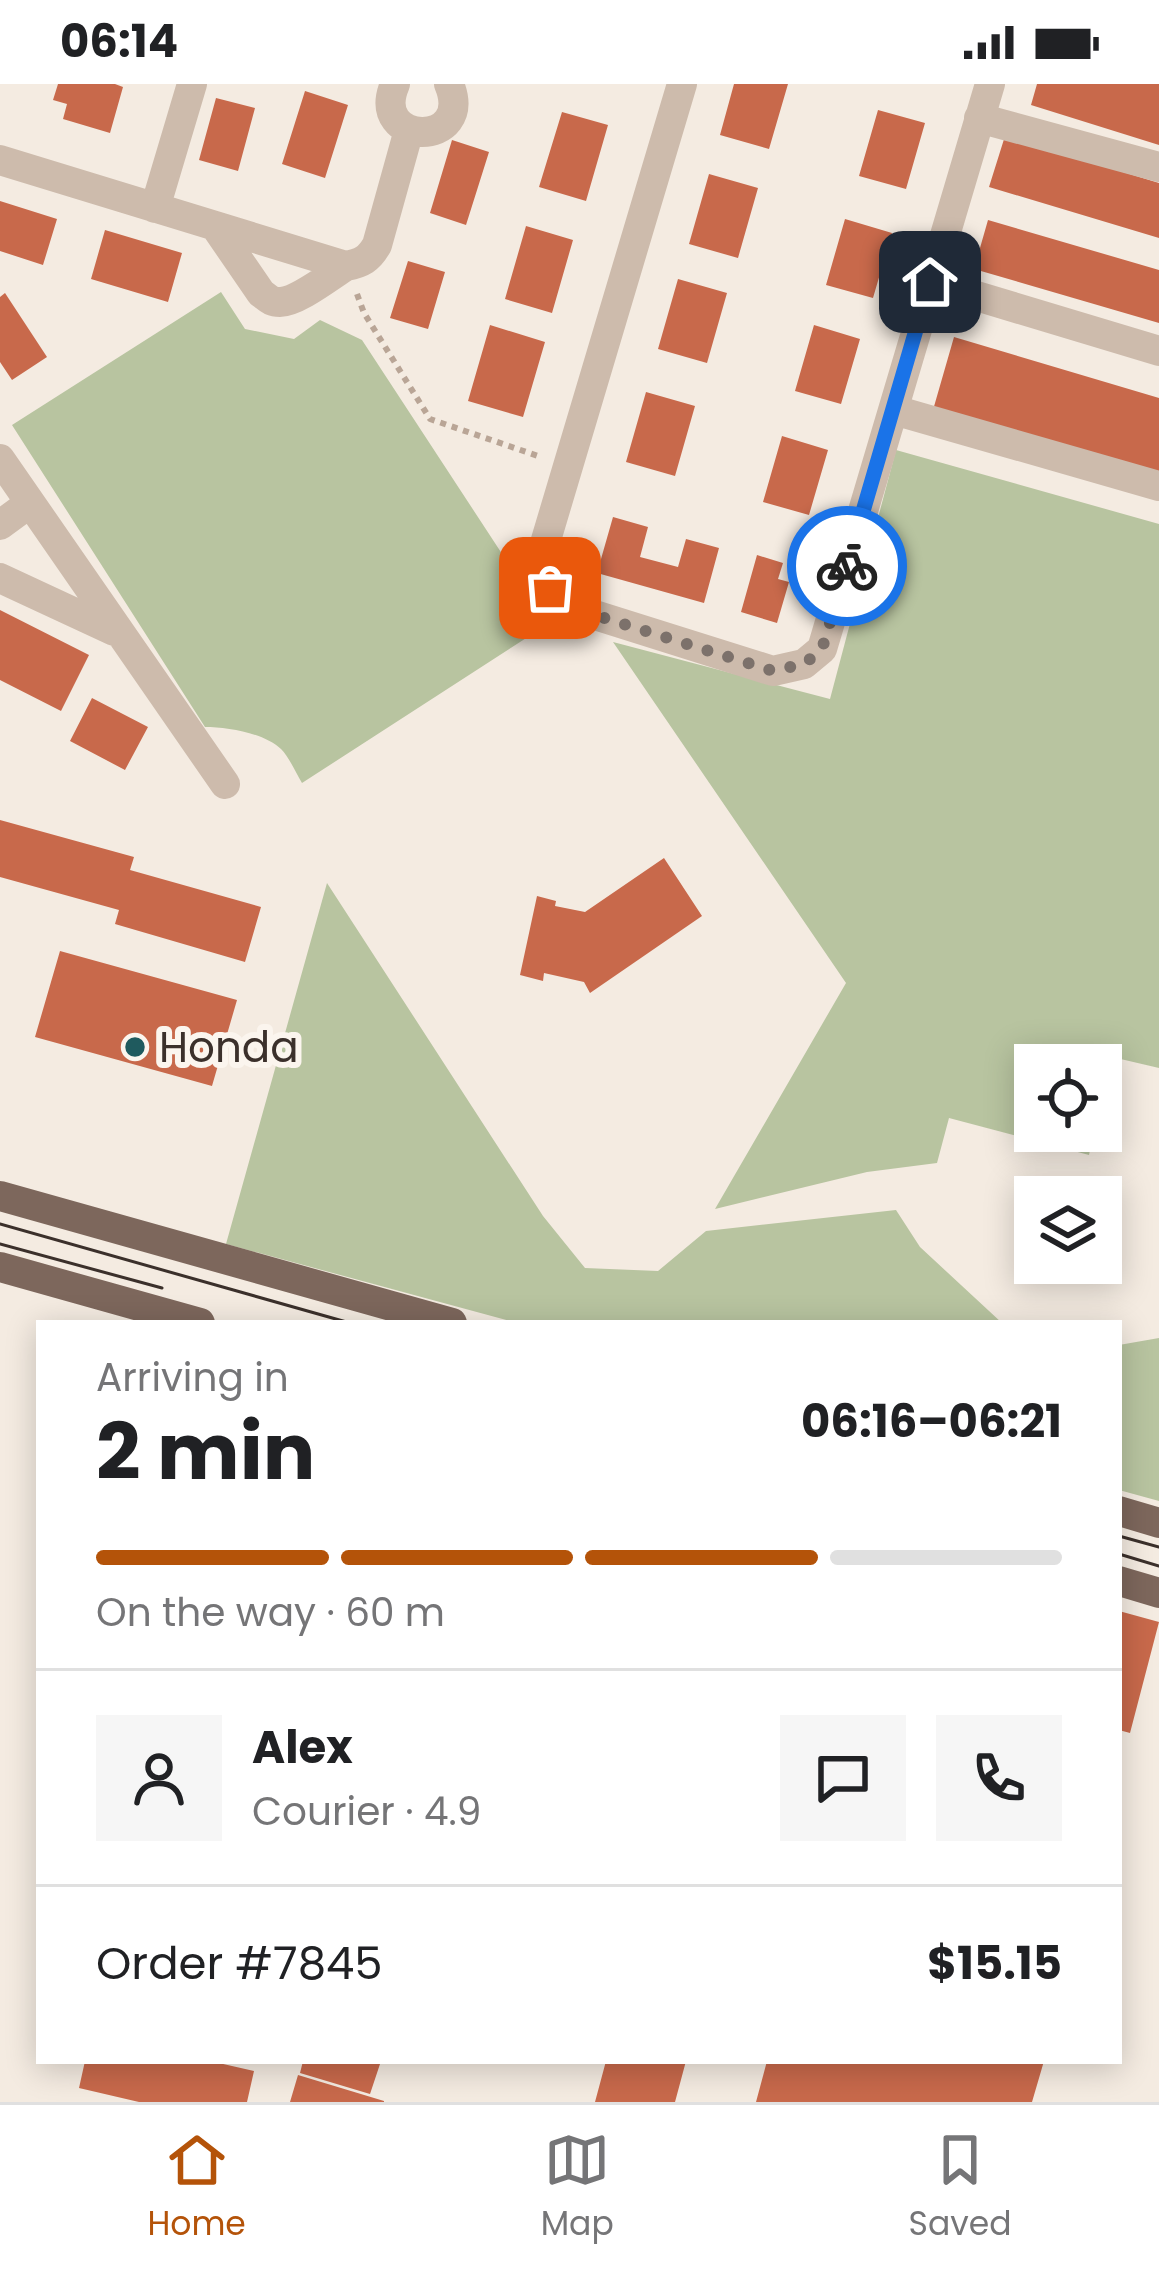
<!DOCTYPE html>
<meta charset="utf-8">
<style>
body{margin:0;font-family:Poppins,sans-serif;background:#f6f6f6;color:#202124;height:100vh;display:flex;flex-direction:column;font-size:45px;white-space:nowrap}
*{box-sizing:border-box;margin:0}
p{font-size:39px;color:#757577}
.icon{flex:none;width:66px;height:66px;fill:none;stroke:currentColor;stroke-width:2;stroke-linecap:round;stroke-linejoin:round}
.map{position:relative;flex:1;overflow:hidden}
.details{position:absolute;left:36px;top:1236px;width:1086px;height:744px;display:flex;flex-direction:column;background:#fff;border-radius:0px;box-shadow:0 6px 30px #0003}
.details>*{flex:none}
.controls{position:absolute;left:1014px;top:960px;display:grid;gap:24px}
.controls a{display:grid;place-items:center;width:108px;height:108px;border-radius:0px;background:#fff;box-shadow:0 6px 30px #0003;font-size:60px}
.pin{position:absolute;display:grid;place-items:center;width:102px;height:102px;color:#fff;margin:-51px;border-radius:24px;box-shadow:0 6px 18px #0006}
.courier{position:absolute;display:grid;place-items:center;width:120px;height:120px;margin:-60px;border:9px solid #1a73e8;border-radius:50%;background:#fff;color:#222;box-shadow:0 3px 15px #0007}
.overview em{font-style:normal;font-weight:700}
.overview div{display:flex;flex-direction:column-reverse}
.overview{display:flex;align-items:center;justify-content:space-between;height:204px;padding:0 60px}
h1{font-size:78px;font-weight:700;line-height:90px}
.bar{display:grid;grid-template-columns:repeat(4,1fr);gap:18px 12px;align-content:center;height:144px;padding:0 60px}
.bar i{height:15px;border-radius:9px;background:#e0e0e0}
.bar .current{background:#b45309}
.bar p{grid-column:span 4}
.line{display:flex;align-items:center;gap:30px;padding:0 60px;border-top:3px solid #e0e0e0}
.line div{flex:1}
.round{display:grid;place-items:center;flex:none;width:126px;height:126px;border-radius:0px;background:#f6f6f6}
.status{display:flex;justify-content:space-between;align-items:center;height:84px;padding:0 60px;background:#fff;direction:ltr}
.status svg{height:33px;fill:currentColor}
.tab-bar{display:flex;justify-content:space-around;align-items:center;height:168px;border-top:3px solid #e0e0e0;background:#fff;font-size:33px;color:#757577}
.tab-bar a{display:grid;justify-items:center;gap:6px}
.tab-bar .current{color:#b45309}
.map>svg:first-child{display:block}
</style>
<div class="status"><b>06:14</b><svg viewBox="0 0 49 12"><path d="M0 12V9h3v3zM5 12V6h3v6zM10 12V3h3v9zM15 12V0h3v12zM26 1h20v11H26zM47 4h2v5h-2z"/></svg></div>
<div class="map">
<svg width="1159" height="2018" viewBox="0 0 1159 2018">
<rect width="100%" height="100%" fill="#f4ebe1"/>
<!-- green -->
<path fill="#b8c4a0" d="M221 208 245 245 294 255 320 236 362 256 548 540 302 699C296 689 289 673 281 665 264 649 227 643 205 643L12 341Z
M896 366 1159 440V984L1112 973 1101 1018V981H1035V1047H1094L1089 1071 949 1034 937 1079 867 1088 715 1125 846 899 613 558 830 615Z
M327 799 543 1132 585 1184 658 1187 706 1147 896 1126 920 1163 1002 1239H517L226 1160Z
M1159 1254V1417L1119 1406V1261Z"/>
<!-- building -->
<path fill="#c8694b" d="M58 0H115L123 3 110 49 63 35 67 20 53 16Z
M734 0H788L769 65 720 51Z
M1037 0H1159V61L1031 21Z
M305 7 348 21 325 94 282 80Z
M216 14 255 24 238 87 199 76Z
M878 26 925 39 906 105 859 92Z
M562 28 608 41 586 117 539 103Z
M1005 52 1159 99V154L989 103Z
M452 56 489 68 466 141 430 129Z
M709 90 758 104 738 174 689 160Z
M0 117 57 135 43 181 0 167Z
M845 135 892 149 873 214 826 201Z
M988 136 1159 186V239L974 185Z
M526 142 573 156 552 229 505 215Z
M105 146 182 169 168 218 91 195Z
M408 177 445 188 428 245 390 234Z
M678 195 727 209 707 279 658 265Z
M5 209 47 273 12 296 0 278V213Z
M490 241 545 258 523 333 468 317Z
M814 241 860 255 841 320 795 307Z
M954 253 1159 314V393L933 326Z
M646 308 695 322 675 392 626 378Z
M782 352 828 366 809 431 763 418Z
M613 433 648 443 640 473 678 483 686 455 719 464 704 519 597 489Z
M757 471 783 479 778 495 789 498 777 539 741 528Z
M0 526 89 571 61 627 0 596Z
M92 614 148 643 125 686 70 657Z
M0 736 134 773 130 786 261 823 245 878 115 840 119 826 0 793Z
M664 774 702 832 590 909 584 898 544 889 543 897 520 891 537 812 556 817 555 822 585 828Z
M60 867 237 916 212 1002 35 953Z
M1119 1527 1159 1538 1130 1649 1119 1646Z
M85 1977H210L254 1987 247 2018H139L79 2004Z
M303 1977H381L370 2010 300 1989Z
M606 1977H686L675 2018H595Z
M767 1977H1044L1032 2018H756Z
M298 1991 384 2017V2018H290Z"/>
<g fill="none" stroke-linecap="round" stroke-linejoin="round">
<!-- path -->
<path stroke="#b9a596" stroke-width="6" stroke-dasharray="6 6" stroke-linecap="butt" d="M357 210 364 229 430 335 541 373"/>
<!-- minor -->
<path stroke="#cdbbac" stroke-width="30" d="M395 0C368 63 476 65 449 0
M682 0 540 476 550 504 563 521 773 587 804 580 822 565 990 0
M979 34 1159 83
M0 76 346 182C362 179 369 175 377 161L409 46
M155 124 192 0
M215 142 261 209C268 214 270 218 280 218 297 218 330 192 346 182
M930 198 1159 267
M894 326 1159 402
M0 375 225 700
M0 441 30 419
M0 494 114 547"/>
<!-- major -->
<path stroke="#7d675c" stroke-width="30" d="M0 1112 452 1239
M0 1183 200 1239
M1119 1427 1159 1439
M1119 1497 1159 1509"/>
<!-- tram -->
<path stroke="#3b302b" stroke-width="3" d="M0 1140 350 1239
M0 1160 162 1204
M1119 1452 1159 1463
M1119 1470 1159 1482"/>
</g>
<g fill="none" stroke-linecap="round" stroke-linejoin="round">
<!-- done -->
<path stroke="#7c716b" stroke-width="12" stroke-dasharray="0 21.6" d="M550 504 563 521 773 587 804 580 822 565 847 482"/>
<!-- route -->
<path stroke="#1a73e8" stroke-width="15" d="M847 482 930 198"/>
</g>
<!-- markers -->
<circle fill="#1f5a5e" stroke="#fbf5ee" stroke-width="4.5" cx="135" cy="963" r="12"/>
<g text-anchor="middle" stroke-width="12" stroke-linejoin="round" paint-order="stroke">
<!-- poi labels -->
<g font-size="42" fill="#3b302b" stroke="#fbf5ee" text-anchor="start">
<text x="159" y="978">Honda</text>
</g>
</g>
</svg>
<div class="controls">
<a><svg class="icon" aria-label="locate" viewBox="0 0 24 24"><circle cx="12" cy="12" r="6"/><path d="M12 2v4M12 18v4M2 12h4M18 12h4"/></svg></a>
<a><svg class="icon" aria-label="layers" viewBox="0 0 24 24"><path d="M12 4l9 5-9 5-9-5zM3 14l9 5 9-5"/></svg></a>
</div>
<div class="pin" style="left:550px;top:504px;background:#ea580c"><svg class="icon" aria-label="bag" viewBox="0 0 24 24"><path d="M5 8h14l-1 12H6zM9 8a3 3 0 0 1 6 0"/></svg></div>
<div class="pin" style="left:930px;top:198px;background:#1f2937"><svg class="icon" aria-label="home" viewBox="0 0 24 24"><path d="M3 11l9-7 9 7M6 9v11h12V9"/></svg></div>
<div class="courier" style="left:847px;top:482px"><svg class="icon" aria-label="bike" viewBox="0 0 24 24"><circle cx="6" cy="16" r="4"/><circle cx="18" cy="16" r="4"/><path d="M6 16l4-8h5l3 8M10 8l3 8H6M13 5h3"/></svg></div>
<section class="details">
<div class="overview"><div><h1>2 min</h1><p>Arriving in</p></div><em>06:16–06:21</em></div>
<div class="bar"><i class="current"></i><i class="current"></i><i class="current"></i><i></i><p>On the way · 60 m</p></div>
<div class="line" style="height:216px"><a class="round"><svg class="icon" aria-label="person" viewBox="0 0 24 24"><circle cx="12" cy="8" r="4"/><path d="M4 21q1-7 8-7t8 7"/></svg></a><div><b>Alex</b><p>Courier · 4.9</p></div><a class="round"><svg class="icon" aria-label="chat" viewBox="0 0 24 24"><path d="M4 5h16v11H9l-5 4z"/></svg></a><a class="round"><svg class="icon" aria-label="phone" viewBox="0 0 24 24"><path d="M5 4h4l2 5-3 2q2 4 5 5l2-3 5 2v4C11 20 4 13 5 4z"/></svg></a></div>
<div class="line" style="height:156px"><div>Order #7845</div><b>$15.15</b></div>
</section>
</div>
<nav class="tab-bar">
<a class="current"><svg class="icon" aria-label="home" viewBox="0 0 24 24"><path d="M3 11l9-7 9 7M6 9v11h12V9"/></svg>Home</a>
<a><svg class="icon" aria-label="map" viewBox="0 0 24 24"><path d="M3 6l6-2 6 2 6-2v14l-6 2-6-2-6 2zM9 4v14M15 6v14"/></svg>Map</a>
<a><svg class="icon" aria-label="saved" viewBox="0 0 24 24"><path d="M7 4h10v16l-5-4-5 4z"/></svg>Saved</a>
</nav>
